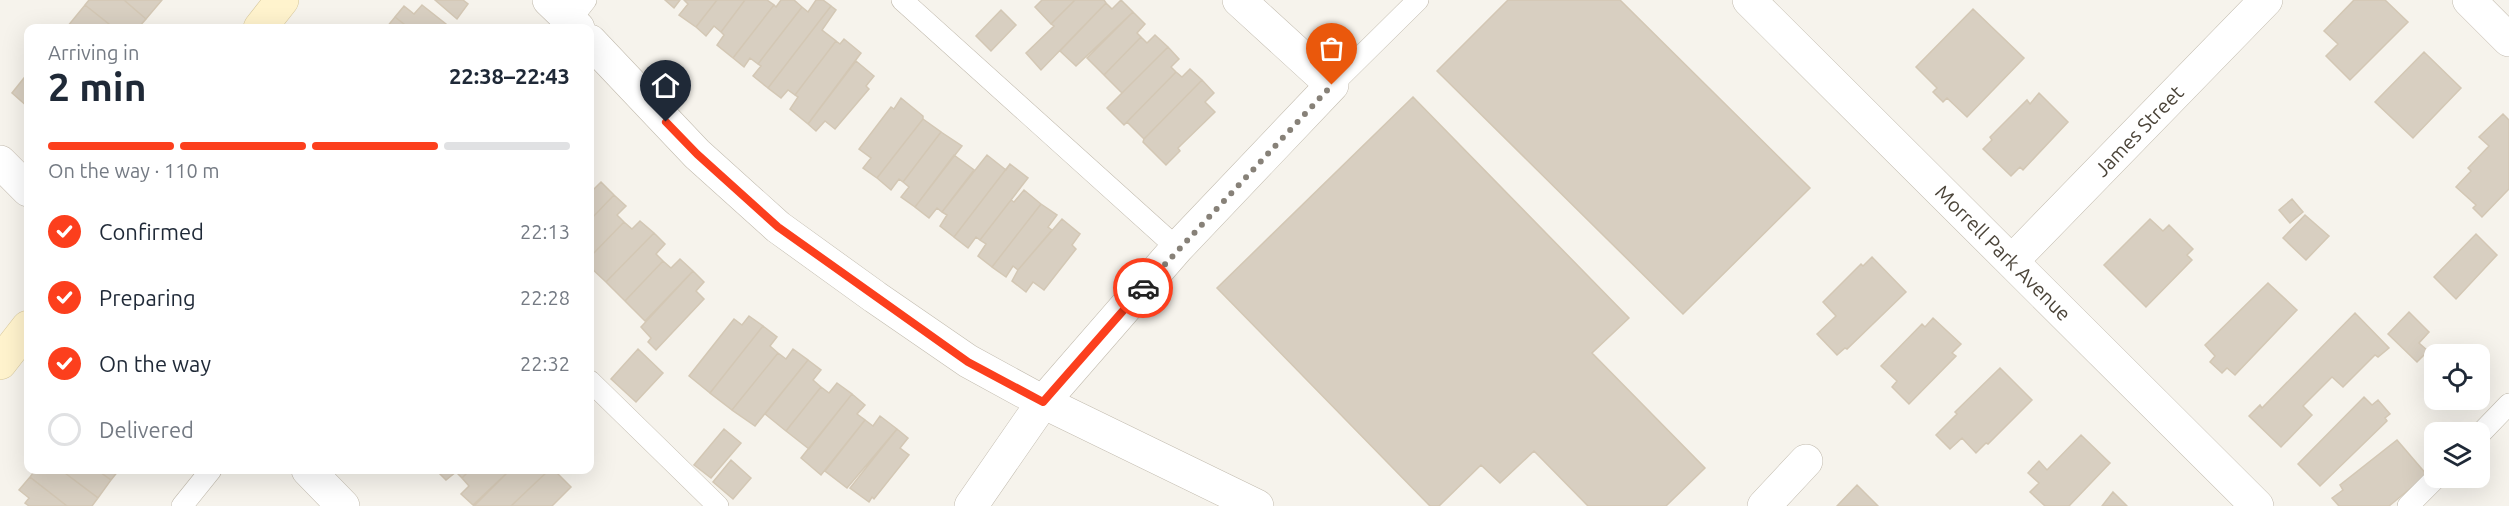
<!DOCTYPE html>
<meta charset="utf-8">
<style>
body{margin:0;font-family:Ubuntu,sans-serif;background:#f2f2f3;color:#1f2937;height:100vh;display:flex;flex-direction:column;font-size:22px;white-space:nowrap}
*{box-sizing:border-box;margin:0}
p{font-size:20px;color:#747a83}
.icon{flex:none;width:33px;height:33px;fill:none;stroke:currentColor;stroke-width:2;stroke-linecap:round;stroke-linejoin:round}
.map{position:relative;flex:1;overflow:hidden}
.drawer{position:absolute;left:24px;top:24px;width:570px;height:450px;display:flex;flex-direction:column;background:#fff;border-radius:12px;box-shadow:0 6px 24px #0002}
.drawer>*{flex:none}
.buttons{position:absolute;left:2424px;top:344px;display:grid;gap:12px}
.buttons a{display:grid;place-items:center;width:66px;height:66px;border-radius:12px;background:#fff;box-shadow:0 6px 24px #0002;font-size:30px}
.pin{position:absolute;display:grid;place-items:center;width:51px;height:51px;color:#fff;margin:-62px -26px;border-radius:50% 50% 50% 0;rotate:-45deg;box-shadow:0 0 6px #0007}
.pin .icon{rotate:45deg}
.courier{position:absolute;display:grid;place-items:center;width:60px;height:60px;margin:-30px;border:4px solid #fc3f1d;border-radius:50%;background:#fff;color:#222;box-shadow:0 2px 8px #0007}
.overview em{font-style:normal;font-weight:600}
.overview div{display:flex;flex-direction:column-reverse}
.overview{display:flex;align-items:center;justify-content:space-between;height:102px;padding:0 24px}
h1{font-size:39px;font-weight:600;line-height:45px}
.bar{display:grid;grid-template-columns:repeat(4,1fr);gap:9px 6px;align-content:center;height:72px;padding:0 24px}
.bar i{height:8px;border-radius:4px;background:#e0e1e3}
.bar .current{background:#fc3f1d}
.bar p{grid-column:span 4}
ol{padding:0 24px;list-style:none}
li{display:flex;align-items:center;gap:18px;height:66px}
li p{margin-inline-start:auto}
li .icon{padding:6px;border-radius:50%;background:#fc3f1d;color:#fff;stroke-width:4}
li:last-child{color:#747a83}
li i{width:33px;height:33px;border:3px solid #e0e1e3;border-radius:50%}
.map>svg:first-child{display:block}
</style>
<div class="map">
<svg width="2509" height="506" viewBox="0 0 2509 506">
<rect width="100%" height="100%" fill="#f6f3ec"/>
<!-- building -->
<path fill="#d8cfc1" stroke="#d3c7b4" stroke-width="1.5" d="M89 0H124L146 19 138 28H114L85 5Z
M124 0H162L146 19Z
M435 0H463L468 4 457 19Z
M665 0H680L674 8Z
M684 0H717L696 27 679 15 688 4Z
M717 0H745L721 32 714 26 706 36 696 27Z
M745 0H767L774 5 733 58 717 45 724 35 721 32Z
M781 0H794L802 7 758 64 750 58 744 67 733 58 774 5 776 7Z
M816 0H823L831 6 768 88 753 76 761 66 758 64 802 7 808 12Z
M1042 0H1075L1051 24 1035 7Z
M1075 0H1104L1106 3 1041 70 1026 53 1054 26 1051 24Z
M1121 0 1133 12 1076 66 1060 51 1106 3 1112 9Z
M1508 0H1620L1810 188 1683 314 1437 71Z
M2354 0H2385L2408 22 2350 80 2326 56 2338 44 2324 31Z
M85 5 114 28 67 27Z
M422 5 451 28H409L395 17 404 6 414 14Z
M831 6 836 10 822 30 836 41 795 95 788 90 781 98 768 88Z
M1973 9 2024 58 1967 117 1947 98 1943 102 1933 92 1937 88 1916 67Z
M1001 10 1016 25 991 51 976 36Z
M1133 12 1145 24 1137 33 1141 37 1104 75 1087 58Z
M395 17 409 28H386Z
M1155 35 1168 47 1122 93 1104 75 1141 37 1147 43Z
M844 39 861 53 808 124 790 109 798 97 795 95 836 41 840 44Z
M1168 47 1179 59 1171 67 1176 72 1124 125 1107 108Z
M2424 52 2461 88 2413 138 2375 102Z
M856 61 874 76 866 86 869 89 835 129 825 121 816 131 808 124Z
M1190 69 1202 80 1144 139 1127 122 1124 125 1176 72 1182 77Z
M28 73V107L12 93Z
M1202 80 1214 93 1205 102 1215 112 1178 148 1180 151 1166 165 1143 142 1144 139Z
M2039 93 2068 122 2023 170 2020 167 2011 176 1983 149 1992 140 1990 137 2027 100 2030 104Z
M1413 97 1629 318 1592 353 1705 468 1666 506H1588L1534 451 1500 483 1481 465 1439 506H1430L1217 288Z
M901 98 923 116V119L877 178 863 168 871 158 859 149 891 107 894 109Z
M2503 114 2509 120V189L2482 217 2473 208 2476 205 2456 187 2471 171 2468 168 2489 146 2479 137Z
M923 119 941 132 903 182 899 179 891 190 877 178Z
M941 132 962 146 915 207 901 197 909 187 903 182Z
M954 155 974 170 942 212 937 208 929 218 915 207Z
M987 155 1006 170 1010 164 954 237 940 226 947 215 942 212Z
M1010 164 1028 178 980 240 976 237 968 248 954 237Z
M601 182 614 195 590 220V189L592 191Z
M1024 190 1041 204 992 267 978 256 986 244 980 240 1011 200 1014 202Z
M614 195 626 206 617 215 624 222 590 257V220Z
M2292 199 2303 212 2290 223 2279 210Z
M1041 204 1057 215 1048 227 1052 230 1018 270 1013 266 1006 277 992 267Z
M2305 215 2329 236 2306 260 2283 238Z
M1062 219 1080 234 1072 245 1076 249 1044 290 1033 282 1026 292 1012 281 1018 270Z
M2150 219 2163 231 2169 225 2193 249 2187 255 2192 260 2146 307 2104 265Z
M640 221 654 233 606 282 590 267V257L624 222 632 229Z
M654 233 665 244 656 254 663 261 625 301 606 282Z
M2476 234 2497 255 2456 299 2434 277Z
M1872 257 1906 292 1847 349 1845 348 1837 355 1817 334 1836 316 1823 302 1861 264 1863 266Z
M680 259 693 271 645 321 625 301 663 261 671 268Z
M693 271 704 282 696 291 704 299 656 350 648 342 651 338 641 327Z
M2268 283 2297 310 2235 375 2227 368 2222 373 2210 362 2215 356 2205 345Z
M2409 312 2429 332 2419 343 2428 351 2417 362 2388 334Z
M2355 313 2389 348 2378 357 2375 355 2343 387 2332 377 2303 406 2312 415 2281 447 2249 416 2260 405 2262 408Z
M749 316 763 326 710 393 689 376 734 319 742 325Z
M1933 318 1961 344 1952 353 1956 356 1909 404 1892 387 1897 381 1881 366 1922 324 1925 327Z
M763 326 777 337 770 346 778 353 732 410 710 393Z
M638 349 663 373 636 402 611 379Z
M793 349 808 360 755 426 732 410 778 353 786 359Z
M808 360 821 370 813 380 821 387 786 431 765 414Z
M2000 368 2032 400 1988 444 1986 443 1976 453 1962 438 1950 449 1936 435 1957 414 1955 412Z
M837 383 852 394 809 449 786 431 821 387 829 393Z
M852 394 865 405 857 414 865 420 821 475 801 458Z
M2364 397 2372 405 2378 400 2390 414 2385 418 2387 421 2320 486 2298 464Z
M880 416 897 429 847 488 825 471 865 420 873 426Z
M724 429 741 443 711 478 694 465Z
M897 429 908 438 900 448 909 455 874 499 872 497 869 502 850 488Z
M2081 435 2110 463 2069 506H2045L2030 492 2039 483 2028 473 2039 461 2047 470Z
M2397 440 2427 475 2389 506H2339L2332 498 2343 490 2340 485Z
M731 460 751 478 733 499 713 482Z
M35 470 50 472 61 470 98 498 92 506H67L30 477Z
M61 470H97L111 480 98 498Z
M97 470H119L111 480Z
M436 470H470L462 478 456 472 446 480Z
M470 470H510L473 505 461 494 469 486 462 478Z
M510 470H549L511 506H474Z
M549 470H554L571 487 552 506H511Z
M30 477 67 506H29L25 503 29 498 19 490Z
M1857 485 1878 506H1837Z
M2113 492 2127 506H2102Z"/>
<g fill="none" stroke-linecap="round" stroke-linejoin="round">
<!-- lane casing -->
<g stroke="#c2bbae" stroke-width="22">
<path id="lane" d="M902 0 1177 248
M564 28 586 0
M1332 85 1418 0
M590 381 718 506
M2480 434 2509 404
M182 506 211 470
M2408 506 2437 477"/>
</g>
<!-- street casing -->
<g stroke="#c2bbae" stroke-width="34">
<path id="street" d="M549 0 578 28
M1749 0 2257 506
M2469 0 2509 40
M590 41 697 154 778 227 875 297 968 361 1043 402 1257 506
M0 162 28 190
M2012 261 2266 0
M308 470 343 506
M971 506 1043 402 1177 248 1332 85 1239 0
M1764 506 1806 461"/>
</g>
<!-- secondary casing -->
<g stroke="#d6c79b" stroke-width="34">
<path id="secondary" d="M260 28 282 0
M0 363 28 327"/>
</g>
<!-- lane -->
<use href="#lane" stroke="#fff" stroke-width="21"/>
<!-- street -->
<use href="#street" stroke="#fff" stroke-width="33"/>
<!-- secondary -->
<use href="#secondary" stroke="#fff3cd" stroke-width="33"/>
</g>
<g fill="none" stroke-linecap="round" stroke-linejoin="round">
<!-- done -->
<path stroke="#878178" stroke-width="6" stroke-dasharray="0 10.8" d="M1143 288 1332 85"/>
<!-- route -->
<path stroke="#fc3f1d" stroke-width="8" d="M666 122 697 154 778 227 968 362 1043 402 1143 288"/>
</g>
<g text-anchor="middle" stroke-width="5" stroke-linejoin="round" paint-order="stroke">
<!-- street labels -->
<g font-size="20" fill="#4b4439" stroke="#fff">
<text transform="translate(2139 131) rotate(-46)" y="7">James Street</text>
<text transform="translate(2003 253) rotate(45)" y="7">Morrell Park Avenue</text>
</g>
</g>
</svg>
<div class="buttons">
<a><svg class="icon" aria-label="locate" viewBox="0 0 24 24"><circle cx="12" cy="12" r="6"/><path d="M12 2v4M12 18v4M2 12h4M18 12h4"/></svg></a>
<a><svg class="icon" aria-label="layers" viewBox="0 0 24 24"><path d="M12 4l9 5-9 5-9-5zM3 14l9 5 9-5"/></svg></a>
</div>
<div class="pin" style="left:1332px;top:85px;background:#ea580c"><svg class="icon" aria-label="bag" viewBox="0 0 24 24"><path d="M5 8h14l-1 12H6zM9 8a3 3 0 0 1 6 0"/></svg></div>
<div class="pin" style="left:666px;top:122px;background:#1f2937"><svg class="icon" aria-label="home" viewBox="0 0 24 24"><path d="M3 11l9-7 9 7M6 9v11h12V9"/></svg></div>
<div class="courier" style="left:1143px;top:288px"><svg class="icon" aria-label="car" viewBox="0 0 24 24"><path d="M5 17H2v-5l4-1 3-4h7l3 4 3 1v5h-3M9 17h6M6 11h13"/><circle cx="7" cy="17" r="2"/><circle cx="17" cy="17" r="2"/></svg></div>
<section class="drawer">
<div class="overview"><div><h1>2 min</h1><p>Arriving in</p></div><em>22:38–22:43</em></div>
<div class="bar"><i class="current"></i><i class="current"></i><i class="current"></i><i></i><p>On the way · 110 m</p></div>
<ol>
<li><svg class="icon" aria-label="check" viewBox="0 0 24 24"><path d="M5 12l5 5 9-10"/></svg>Confirmed<p>22:13</p></li>
<li><svg class="icon" aria-label="check" viewBox="0 0 24 24"><path d="M5 12l5 5 9-10"/></svg>Preparing<p>22:28</p></li>
<li><svg class="icon" aria-label="check" viewBox="0 0 24 24"><path d="M5 12l5 5 9-10"/></svg>On the way<p>22:32</p></li>
<li><i></i>Delivered</li>
</ol>
</section>
</div>
